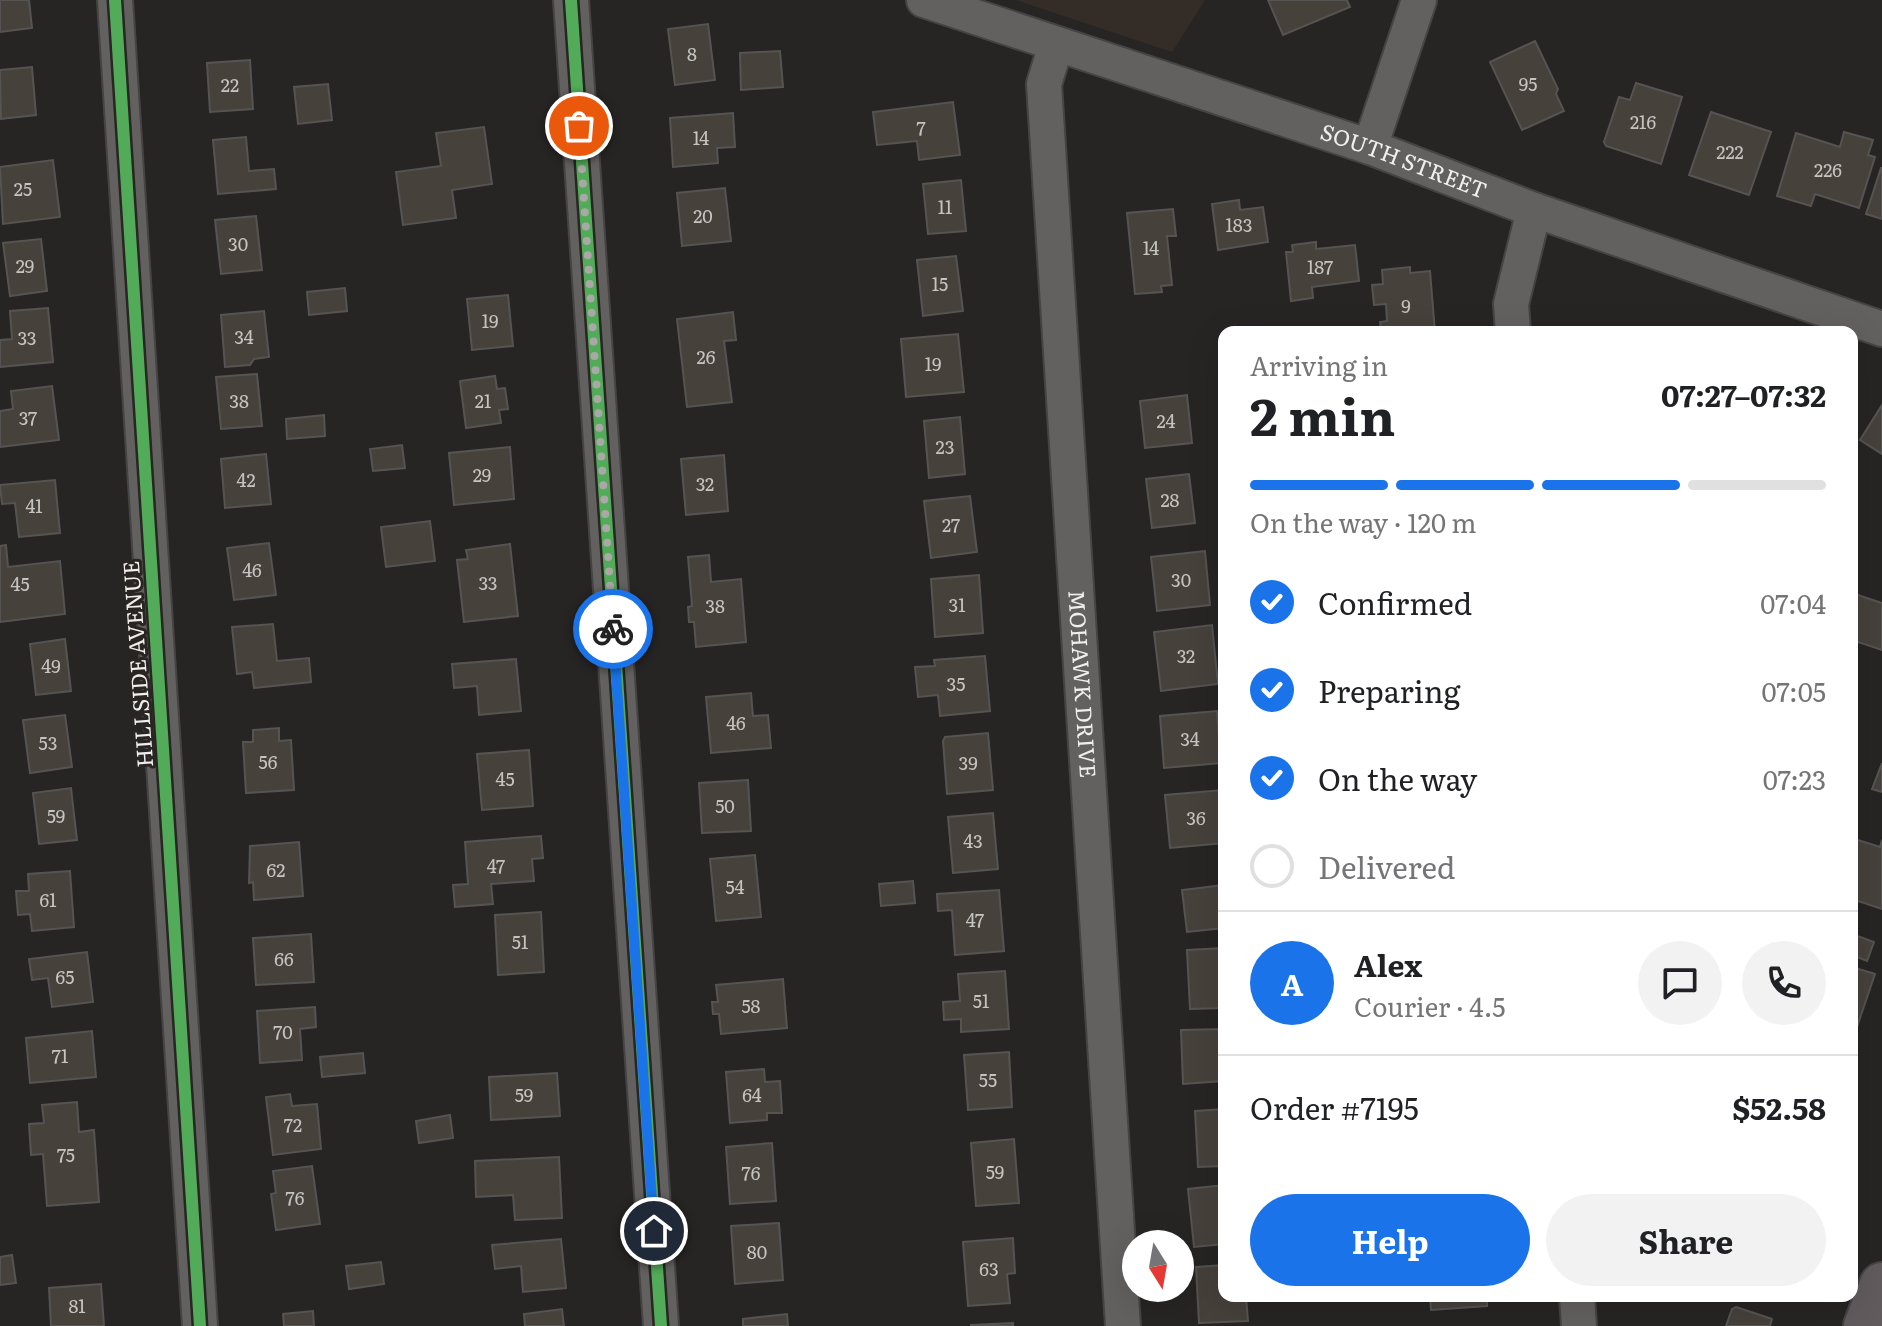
<!DOCTYPE html>
<meta charset="utf-8">
<style>
body{margin:0;font-family:Literata,serif;background:#f2f2f2;color:#202124;height:100vh;display:flex;flex-direction:column;font-size:30px;white-space:nowrap}
*{box-sizing:border-box;margin:0}
p{font-size:26px;color:#757577}
.icon{flex:none;width:44px;height:44px;fill:none;stroke:currentColor;stroke-width:2;stroke-linecap:round;stroke-linejoin:round}
.map{position:relative;flex:1;overflow:hidden}
.drawer{position:absolute;left:1218px;top:326px;width:640px;height:976px;display:flex;flex-direction:column;background:#fff;border-radius:16px;box-shadow:0 8px 32px #0002}
.drawer>*{flex:none}
.needle{width:52px;rotate:169deg}
.fabs{position:absolute;left:1122px;top:1230px;display:grid;gap:16px}
.fabs a{display:grid;place-items:center;width:72px;height:72px;border-radius:50%;background:#fff;box-shadow:0 8px 32px #0002;font-size:40px}
.pin{position:absolute;display:grid;place-items:center;width:68px;height:68px;color:#fff;margin:-34px;border:4px solid #fff;border-radius:50%;box-shadow:0 2px 8px #0007}
.courier{position:absolute;display:grid;place-items:center;width:80px;height:80px;margin:-40px;border:6px solid #1a73e8;border-radius:50%;background:#fff;color:#222;box-shadow:0 2px 10px #0007}
.summary em{font-style:normal;font-weight:700}
.summary div{display:flex;flex-direction:column-reverse}
.summary{display:flex;align-items:center;justify-content:space-between;height:136px;padding:0 32px}
h1{font-size:52px;font-weight:700;line-height:60px}
.bar{display:grid;grid-template-columns:repeat(4,1fr);gap:12px 8px;align-content:center;height:96px;padding:0 32px}
.bar i{height:10px;border-radius:6px;background:#e0e0e0}
.bar .selected{background:#1a73e8}
.bar p{grid-column:span 4}
.line{display:flex;align-items:center;gap:20px;padding:0 32px;border-top:2px solid #e0e0e0}
.line div{flex:1}
.round{display:grid;place-items:center;flex:none;width:84px;height:84px;border-radius:42px;background:#f2f2f2}
ol{padding:0 32px;list-style:none}
li{display:flex;align-items:center;gap:24px;height:88px}
li p{margin-inline-start:auto}
li .icon{padding:8px;border-radius:50%;background:#1a73e8;color:#fff;stroke-width:4}
li:last-child{color:#757577}
li i{width:44px;height:44px;border:4px solid #e0e0e0;border-radius:50%}
.action{display:flex;gap:16px;margin-top:auto;padding:16px 32px}
.action a{flex:1;height:92px;border-radius:48px;background:#1a73e8;color:#fff;font-size:32px;font-weight:700;line-height:92px;text-align:center}
.action a+a{background:#f2f2f2;color:#202124}
.map>svg:first-child{display:block}
</style>
<div class="map">
<svg width="1882" height="1326" viewBox="0 0 1882 1326">
<rect width="100%" height="100%" fill="#272524"/>
<!-- built -->
<path fill="#342d27" d="M1016 0H1205L1172 52Z"/>
<!-- building -->
<path fill="#47413c" stroke="#555452" stroke-width="2" d="M0 0H29L32 28 0 32Z
M1268 0H1347L1350 7 1283 35Z
M708 24 715 80 675 85 668 29Z
M1535 41 1558 89 1556 94 1564 111 1522 130 1490 62Z
M780 51 783 87 741 90 740 53Z
M250 60 253 109 210 112 207 63Z
M32 67 36 115 1 119 0 70Z
M1636 83 1682 97 1661 164 1606 146 1604 142 1619 97 1630 100Z
M328 84 332 120 298 124 294 87Z
M953 102 960 155 919 160 917 141 877 145 873 112Z
M1711 112 1771 132 1749 195 1689 175Z
M733 113 735 147 717 148 718 163 673 167 670 118Z
M484 127 492 184 452 190 456 218 403 225 396 172 441 166 436 133Z
M1844 132 1873 140 1868 155 1875 157 1859 208 1815 194 1811 206 1777 196 1796 133 1840 147Z
M246 137 249 171 274 169 276 189 218 194 213 140Z
M53 160 60 217 3 224 0 167Z
M1881 168H1882V219L1866 214Z
M961 180 966 231 928 234 923 184Z
M725 188 731 241 682 246 677 193Z
M1239 200 1240 210 1263 207 1268 242 1218 250 1212 204Z
M1173 209 1176 236H1167L1172 285 1161 286 1162 292 1135 294 1127 213Z
M256 216 262 270 221 274 215 220Z
M41 239 47 291 10 296 3 243Z
M1316 242V249L1355 245 1359 281 1312 287 1313 298 1291 301 1286 252H1293L1292 245Z
M956 256 963 311 923 316 917 260Z
M1410 267V273L1430 271 1435 332H1381L1380 322 1387 321 1386 304 1374 305 1372 285 1383 284 1382 270Z
M345 288 347 311 309 315 307 292Z
M508 295 513 346 472 350 467 299Z
M48 308 53 362 0 367V340L12 339 10 311Z
M264 311 269 357 254 359 250 365 225 367 221 315Z
M733 312 736 340 724 341 732 402 687 407 677 319Z
M958 334 964 392 906 397 901 339Z
M257 374 262 426 221 429 216 377Z
M495 376 497 389 505 388 508 409 499 410 501 423 466 428 460 381Z
M52 386 59 440 0 447V411L13 409 11 391Z
M1187 395 1192 443 1145 448 1140 401Z
M1882 405V454L1860 440Z
M324 415 325 436 287 439 286 419Z
M960 417 965 474 929 478 924 421Z
M402 445 405 468 373 471 370 449Z
M510 447 514 499 454 505 449 453Z
M266 454 271 504 225 508 221 459Z
M724 455 728 511 686 515 681 459Z
M1189 474 1195 523 1152 528 1146 479Z
M55 480 60 533 19 537 15 503 2 504 0 485Z
M970 496 977 552 931 558 924 501Z
M430 521 435 561 386 567 381 527Z
M269 543 276 595 234 600 227 548Z
M510 544 518 616 464 622 457 560 468 559 466 550Z
M6 545 8 567 60 561 65 614 0 622V546Z
M1205 551 1210 605 1157 611 1151 557Z
M709 555 711 582 741 579 746 642 696 647 694 622H689L688 607 692 606 688 557Z
M979 575 983 633 935 637 931 579Z
M1852 593 1882 603V650L1852 640Z
M273 624 277 661 309 658 311 682 254 688 252 672 237 674 232 627Z
M1212 625 1218 684 1161 691 1154 632Z
M65 639 71 691 36 695 30 644Z
M985 656 990 711 940 716 938 695 918 697 915 667 935 666 934 660Z
M516 659 521 711 479 715 477 686 454 688 452 664Z
M751 693 753 716 768 715 771 748 711 753 706 697Z
M1217 711 1221 763 1164 768 1160 716Z
M65 715 72 767 30 773 23 720Z
M279 728V741L291 740 294 790 246 793 243 742H253V730Z
M988 733 993 790 947 794 943 741 945 737Z
M529 750 533 806 482 810 477 754Z
M1882 763V792L1872 789Z
M748 780 751 831 702 833 699 783Z
M71 788 77 840 39 844 33 793Z
M1223 790 1224 843 1170 848 1165 795Z
M993 813 998 869 953 873 948 817Z
M541 836 543 858 532 859 534 881 491 884 493 904 455 907 453 885 468 884 465 842Z
M1858 840 1880 847 1882 840V909L1852 899V860Z
M299 842 303 896 254 900 253 882 249 883 250 846Z
M755 855 761 917 716 921 710 859Z
M70 871 74 927 32 931 30 914 18 915 16 891H29L28 874Z
M913 881 915 903 881 906 879 884Z
M1224 885V928L1187 932 1182 890Z
M999 890 1004 951 955 955 952 910 938 911 937 894Z
M541 912 544 972 498 975 495 915Z
M311 934 314 982 256 985 253 938Z
M1852 934 1874 942 1867 961 1852 955Z
M1224 948V1008L1190 1009 1187 950Z
M87 952 93 1002 52 1007 48 978 32 980 29 959Z
M1852 967 1875 974 1857 1027 1852 1026Z
M1005 971 1009 1029 961 1032V1019L944 1020 943 1002 960 1001 958 974Z
M783 979 787 1028 721 1034 719 1014H713L712 1002H718L716 985Z
M315 1007 316 1027 300 1029 302 1060 260 1063 257 1011Z
M1224 1029V1081L1183 1084 1181 1030Z
M92 1031 96 1077 30 1083 26 1038Z
M1009 1052 1012 1107 968 1110 964 1055Z
M363 1053 365 1073 322 1077 320 1057Z
M764 1069 765 1082 780 1081 782 1113H767V1120L730 1123 726 1072Z
M557 1073 560 1116 491 1120 489 1077Z
M290 1094 292 1106 317 1104 321 1149 273 1155 266 1097Z
M77 1102 79 1132 94 1130 99 1202 47 1206 43 1154 31 1155 29 1124 44 1123 42 1105Z
M1224 1109V1166L1198 1167 1195 1111Z
M450 1115 453 1138 419 1143 416 1121Z
M1014 1139 1019 1203 976 1206 971 1143Z
M772 1143 776 1201 730 1204 726 1147Z
M559 1157 562 1218 515 1220 513 1195 476 1197 475 1161Z
M312 1166 320 1224 276 1230 271 1194 276 1193 273 1171Z
M1224 1185V1244L1194 1247 1188 1189Z
M779 1223 783 1280 735 1284 731 1226Z
M1013 1238 1015 1273 1007 1274 1010 1303 968 1306 963 1242Z
M561 1239 566 1288 523 1292 521 1266 495 1269 492 1245Z
M12 1255 16 1283 0 1285V1257Z
M381 1262 384 1284 349 1289 346 1266Z
M1224 1265V1296H1246L1248 1321 1199 1323 1196 1267Z
M101 1284 104 1326H51L49 1288Z
M1430 1296H1487V1306L1431 1310Z
M1736 1307 1772 1319 1770 1326H1726L1732 1309Z
M562 1309 564 1326H525L524 1314Z
M313 1311 314 1326H284L283 1314Z
M787 1314 788 1326H743V1319Z
M1013 1323V1326H971V1325Z"/>
<g fill="none" stroke-linecap="round" stroke-linejoin="round">
<!-- minor casing -->
<g stroke="#454343" stroke-width="38">
<g id="minor">
<path d="M115 0 200 1326"/>
<path d="M571 0 661 1326"/>
<path id="s1" d="M924 0 1370 147 1534 210 1882 329"/>
<path id="s2" d="M1056 45 1044 84 1123 1326"/>
<path d="M1370 147 1419 0"/>
<path d="M1513 332 1511 304 1534 210"/>
<path d="M1577 1296 1579 1326"/>
</g>
</g>
<!-- major casing -->
<g stroke="#454343" stroke-width="48">
<path id="major" d="M1866 1326 1882 1285"/>
</g>
<!-- minor -->
<use href="#minor" stroke="#636160" stroke-width="34"/>
<!-- major -->
<use href="#major" stroke="#615b5e" stroke-width="44"/>
<!-- cycleway casing -->
<g stroke="#282523" stroke-width="17">
<path id="cycleway" d="M115 0 200 1326
M571 0 661 1326"/>
</g>
<!-- cycleway -->
<use href="#cycleway" stroke="#51ab58" stroke-width="12"/>
</g>
<g fill="none" stroke-linecap="round" stroke-linejoin="round">
<!-- done -->
<path stroke="#aaa8a7" stroke-width="8" stroke-dasharray="0 14.4" d="M579 126 613 629"/>
<!-- route -->
<path stroke="#1a73e8" stroke-width="10" d="M613 629 654 1231"/>
</g>
<g text-anchor="middle" stroke-width="6" stroke-linejoin="round" paint-order="stroke">
<!-- number labels -->
<g font-size="18" fill="#c6c4c1">
<text x="692" y="61">8</text>
<text x="1528" y="91">95</text>
<text x="230" y="92">22</text>
<text x="1643" y="129">216</text>
<text x="921" y="135">7</text>
<text x="701" y="145">14</text>
<text x="1730" y="159">222</text>
<text x="1828" y="177">226</text>
<text x="23" y="196">25</text>
<text x="945" y="214">11</text>
<text x="703" y="223">20</text>
<text x="1239" y="232">183</text>
<text x="238" y="251">30</text>
<text x="1151" y="255">14</text>
<text x="25" y="273">29</text>
<text x="1320" y="274">187</text>
<text x="940" y="291">15</text>
<text x="1406" y="313">9</text>
<text x="490" y="328">19</text>
<text x="244" y="344">34</text>
<text x="27" y="345">33</text>
<text x="706" y="364">26</text>
<text x="933" y="371">19</text>
<text x="239" y="408">38</text>
<text x="483" y="408">21</text>
<text x="28" y="425">37</text>
<text x="1166" y="428">24</text>
<text x="945" y="454">23</text>
<text x="482" y="482">29</text>
<text x="246" y="487">42</text>
<text x="705" y="491">32</text>
<text x="1170" y="507">28</text>
<text x="34" y="513">41</text>
<text x="951" y="532">27</text>
<text x="252" y="577">46</text>
<text x="1181" y="587">30</text>
<text x="488" y="590">33</text>
<text x="20" y="591">45</text>
<text x="957" y="612">31</text>
<text x="715" y="613">38</text>
<text x="1186" y="663">32</text>
<text x="51" y="673">49</text>
<text x="956" y="691">35</text>
<text x="736" y="730">46</text>
<text x="1190" y="746">34</text>
<text x="48" y="750">53</text>
<text x="268" y="769">56</text>
<text x="968" y="770">39</text>
<text x="505" y="786">45</text>
<text x="725" y="813">50</text>
<text x="56" y="823">59</text>
<text x="1196" y="825">36</text>
<text x="973" y="848">43</text>
<text x="496" y="873">47</text>
<text x="276" y="877">62</text>
<text x="735" y="894">54</text>
<text x="48" y="907">61</text>
<text x="975" y="927">47</text>
<text x="520" y="949">51</text>
<text x="284" y="966">66</text>
<text x="65" y="984">65</text>
<text x="981" y="1008">51</text>
<text x="751" y="1013">58</text>
<text x="283" y="1039">70</text>
<text x="60" y="1063">71</text>
<text x="988" y="1087">55</text>
<text x="524" y="1102">59</text>
<text x="752" y="1102">64</text>
<text x="293" y="1132">72</text>
<text x="66" y="1162">75</text>
<text x="995" y="1179">59</text>
<text x="751" y="1180">76</text>
<text x="295" y="1205">76</text>
<text x="757" y="1259">80</text>
<text x="989" y="1276">63</text>
<text x="77" y="1313">81</text>
</g>
<!-- street labels -->
<g font-size="22" fill="#f1efed" stroke="#282523">
<text dy="8" stroke="none"><textPath href="#s1" startOffset="506">SOUTH STREET</textPath></text>
<text transform="translate(138 664) rotate(-94)" y="8">HILLSIDE AVENUE</text>
<text dy="8" stroke="none"><textPath href="#s2" startOffset="642">MOHAWK DRIVE</textPath></text>
</g>
</g>
</svg>
<div class="fabs">
<a><svg class="needle" viewBox="-14 -14 28 28"><path d="M0-13l5 13h-10z" fill="#e53935"/><path d="M0 13l5-13h-10z" fill="#757577"/></svg></a>
</div>
<div class="pin" style="left:579px;top:126px;background:#ea580c"><svg class="icon" aria-label="bag" viewBox="0 0 24 24"><path d="M5 8h14l-1 12H6zM9 8a3 3 0 0 1 6 0"/></svg></div>
<div class="pin" style="left:654px;top:1231px;background:#1f2937"><svg class="icon" aria-label="home" viewBox="0 0 24 24"><path d="M3 11l9-7 9 7M6 9v11h12V9"/></svg></div>
<div class="courier" style="left:613px;top:629px"><svg class="icon" aria-label="bike" viewBox="0 0 24 24"><circle cx="6" cy="16" r="4"/><circle cx="18" cy="16" r="4"/><path d="M6 16l4-8h5l3 8M10 8l3 8H6M13 5h3"/></svg></div>
<section class="drawer">
<div class="summary"><div><h1>2 min</h1><p>Arriving in</p></div><em>07:27–07:32</em></div>
<div class="bar"><i class="selected"></i><i class="selected"></i><i class="selected"></i><i></i><p>On the way · 120 m</p></div>
<ol>
<li><svg class="icon" aria-label="check" viewBox="0 0 24 24"><path d="M5 12l5 5 9-10"/></svg>Confirmed<p>07:04</p></li>
<li><svg class="icon" aria-label="check" viewBox="0 0 24 24"><path d="M5 12l5 5 9-10"/></svg>Preparing<p>07:05</p></li>
<li><svg class="icon" aria-label="check" viewBox="0 0 24 24"><path d="M5 12l5 5 9-10"/></svg>On the way<p>07:23</p></li>
<li><i></i>Delivered</li>
</ol>
<div class="line" style="height:144px"><b class="round" style="background:#1a73e8;color:#fff">A</b><div><b>Alex</b><p>Courier · 4.5</p></div><a class="round"><svg class="icon" aria-label="chat" viewBox="0 0 24 24"><path d="M4 5h16v11H9l-5 4z"/></svg></a><a class="round"><svg class="icon" aria-label="phone" viewBox="0 0 24 24"><path d="M5 4h4l2 5-3 2q2 4 5 5l2-3 5 2v4C11 20 4 13 5 4z"/></svg></a></div>
<div class="line" style="height:104px"><div>Order #7195</div><b>$52.58</b></div>
<div class="action"><a>Help</a><a>Share</a></div>
</section>
</div>
